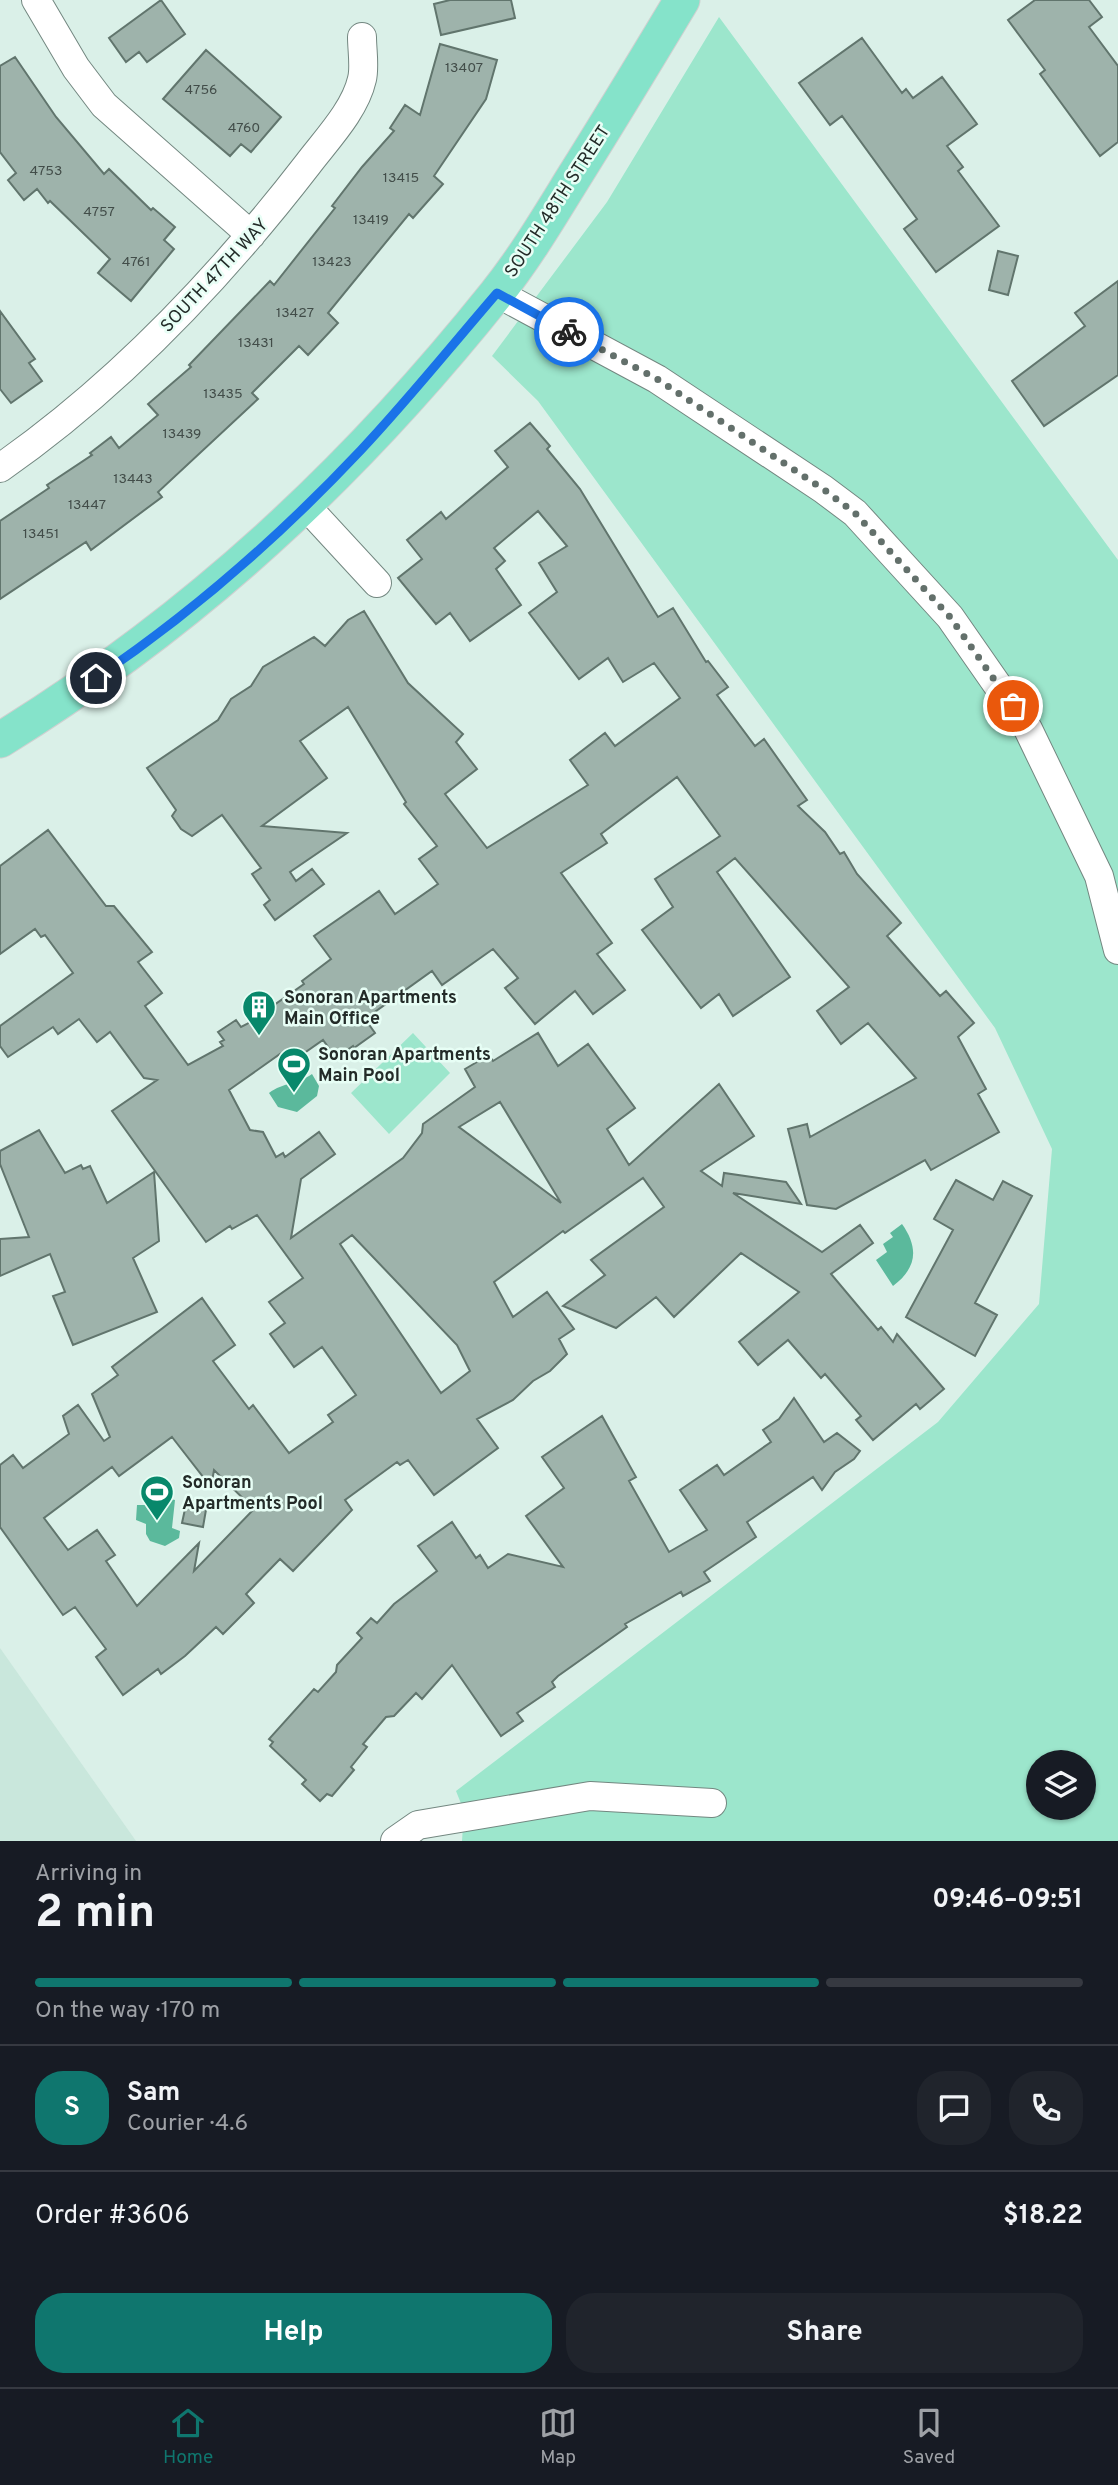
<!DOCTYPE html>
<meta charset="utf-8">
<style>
body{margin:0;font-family:Overpass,sans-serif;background:#20242c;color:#f1f3f6;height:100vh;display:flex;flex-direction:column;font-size:26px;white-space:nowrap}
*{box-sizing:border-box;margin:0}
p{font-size:23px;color:#9ea1a6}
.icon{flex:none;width:38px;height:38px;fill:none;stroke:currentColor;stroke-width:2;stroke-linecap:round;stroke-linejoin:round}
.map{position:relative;height:1841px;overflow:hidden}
.sheet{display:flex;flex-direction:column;background:#171b24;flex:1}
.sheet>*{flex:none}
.tools{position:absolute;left:1026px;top:1750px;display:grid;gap:14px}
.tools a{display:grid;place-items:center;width:70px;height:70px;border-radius:50%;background:#171b24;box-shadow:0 2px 5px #0004;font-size:35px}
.pin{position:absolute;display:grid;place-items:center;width:60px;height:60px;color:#fff;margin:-30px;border:4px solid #fff;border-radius:50%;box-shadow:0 2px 7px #0007}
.courier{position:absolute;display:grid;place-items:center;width:70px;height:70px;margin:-35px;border:5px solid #1a73e8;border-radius:50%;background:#fff;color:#222;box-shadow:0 2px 9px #0007}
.head em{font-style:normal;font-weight:700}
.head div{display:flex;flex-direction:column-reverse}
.head{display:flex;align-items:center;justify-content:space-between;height:119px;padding:0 35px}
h1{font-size:46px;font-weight:700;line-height:52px}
.bar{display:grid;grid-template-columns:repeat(4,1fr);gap:10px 7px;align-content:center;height:84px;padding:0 35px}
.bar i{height:9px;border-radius:5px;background:#363941}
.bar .selected{background:#0f766e}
.bar p{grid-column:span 4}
.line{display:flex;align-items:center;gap:18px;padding:0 35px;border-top:2px solid #363941}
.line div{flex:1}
.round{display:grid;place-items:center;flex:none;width:74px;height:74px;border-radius:28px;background:#20242c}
.primary-button{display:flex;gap:14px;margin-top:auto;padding:14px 35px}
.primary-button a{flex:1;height:80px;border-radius:28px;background:#0f766e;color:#fff;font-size:28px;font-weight:700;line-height:80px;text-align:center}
.primary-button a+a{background:#20242c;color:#f1f3f6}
.tabs{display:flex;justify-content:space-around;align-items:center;height:98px;border-top:2px solid #363941;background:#171b24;font-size:19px;color:#9ea1a6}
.tabs a{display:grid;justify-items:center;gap:4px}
.tabs .selected{color:#0f766e}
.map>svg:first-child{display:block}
</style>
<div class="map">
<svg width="1118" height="1841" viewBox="0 0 1118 1841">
<rect width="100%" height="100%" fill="#daf0e8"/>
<!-- built -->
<path fill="#c9e7dc" d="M0 1648 136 1841H0Z"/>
<!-- green -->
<path fill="#9ce6cc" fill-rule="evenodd" d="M719 17 1118 560V1841H462L464 1811 456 1791 938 1422 1039 1304 1052 1149 995 1028 538 401 492 356 607 202ZM1038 1762H1083V1808H1038Z
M413 1033 450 1073 389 1134 351 1093Z"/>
<!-- water -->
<path fill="#5bb99c" d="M312 1074 319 1086 317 1096 297 1112 278 1107 269 1093C284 1082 296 1085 312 1074Z
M902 1224C919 1248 917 1268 893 1286L876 1260 887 1252 883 1244 893 1237 890 1233Z
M155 1496 175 1500 172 1528 180 1531 179 1538 165 1546 150 1541 146 1534V1524L136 1520 137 1505H153Z"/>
<!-- building -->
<path fill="#9eb3ab" stroke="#61756d" stroke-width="2" fill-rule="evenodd" d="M161 0 185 34 147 62 139 52 126 62 109 38Z
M450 0H511L515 18 441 35 434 4Z
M1035 0H1089L1102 17 1089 27 1118 66V142L1100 156 1040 74 1045 70 1008 20Z
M862 38 902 93 906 89 913 98 942 77 977 124 947 146 963 167 958 171 999 226 936 272 904 229 917 219 842 116 830 125 799 83Z
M440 44 497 60 486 99 434 176 443 184 413 218 409 214 328 313 338 323 308 355 299 346 252 393 258 399 158 492 162 497 91 550 86 542 0 599V521L49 488 47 485 92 455 90 453 111 437 119 448 158 415 148 404 191 367 189 365 270 281 274 285 335 208 332 206 362 167 394 131 390 128 405 105 420 115Z
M206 50 281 117 251 152 241 144 230 156 163 99Z
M15 57 56 117 104 174 109 169 151 210 153 208 175 227 164 240 174 249 131 301 98 273 110 259 50 201 48 203 37 189 24 200 8 180 16 173 0 152V66Z
M998 251 1018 256 1008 295 989 290Z
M1118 281V375L1044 426 1012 381 1085 326 1075 313Z
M0 311 35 359 29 363 42 381 11 403 0 389Z
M530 423 550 446 547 449 580 489 658 617 673 608 706 662 708 661 728 687 717 695 755 746 764 739 807 800 798 806 825 832 840 854 844 852 857 874 901 923 887 936 940 996 946 991 974 1023 958 1037 986 1089 978 1094 999 1132 931 1170 925 1160 836 1209 807 1205 788 1129 807 1124 810 1137 916 1078 868 1023 841 1044 817 1011 849 987 735 858 717 872 790 977 733 1016 719 994 701 1008 642 930 673 907 655 879 720 836 677 777 601 834 607 843 561 873 612 943 597 954 625 990 593 1014 575 991 535 1024 505 988 518 978 493 949 442 985 432 971 365 1019 375 1033 354 1048 353 1046 336 1058 323 1040 290 1063H286L280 1054 229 1090 250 1130 263 1132 276 1157 283 1153 285 1157 319 1132 335 1154 301 1179 291 1238 403 1158 422 1133 423 1124 475 1087 465 1069 489 1055 493 1061 538 1033 558 1066 588 1044 635 1108 607 1129 629 1165 719 1084 754 1136 701 1171 722 1186 724 1173 786 1182 801 1204 733 1193 822 1252 860 1225 873 1243 831 1274 878 1330 881 1327 893 1342 897 1334 944 1389 920 1409 916 1404 873 1440 856 1420 861 1416 825 1374 821 1378 788 1340 758 1365 739 1342 799 1292 741 1253 674 1317 656 1297 616 1328 563 1306 605 1275 591 1260 664 1207 643 1178 565 1233 563 1231 494 1282 513 1317 547 1292 574 1329 559 1339 567 1354 550 1371 533 1381 513 1400 477 1419 498 1448 434 1495 408 1460 400 1465 397 1462 345 1500 352 1510 293 1571 280 1559 246 1594 254 1603 223 1634 216 1627 185 1656 161 1674 158 1669 123 1695 96 1657 106 1649 75 1607 63 1615 0 1527V1465L13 1455 23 1468 69 1434 63 1416 78 1405 104 1441 110 1437 92 1394 118 1375 112 1367 202 1298 235 1345 213 1361 249 1409 253 1405 289 1453 333 1422 328 1415 356 1395 322 1347 294 1367 270 1334 285 1323 269 1302 303 1278 257 1215 232 1229 230 1226 206 1242 112 1111 157 1080 144 1078 110 1032 97 1042 79 1019 58 1034 53 1027 8 1057 0 1046V1026L73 973 45 935 41 937 35 929 0 954V866L48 830 106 906H114L152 952 138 962 162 993 145 1006 188 1065 223 1046 220 1042 224 1040 218 1032 236 1020 241 1027 247 1024 304 984 302 981 331 959 314 936 379 891 395 914 438 884 419 859 437 846 404 804 406 802 348 707 300 741 327 778 262 826 347 833 290 872 296 881 312 869 324 884 275 920 264 905 270 900 252 874 261 868 222 815 192 836 181 829 172 816 176 810 147 768 218 720 231 699 251 686 263 667 314 637 325 646 348 620 364 611 408 683 463 734 456 742 477 769 445 794 487 848 588 785 570 760 605 733 615 746 680 698 654 663 623 682 608 658 579 679 529 613 557 592 539 563 567 546 538 511 494 548 505 561 496 569 521 605 470 641 450 613 436 624 398 578 422 559 407 540 441 512 446 519 508 467 495 451ZM500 1102 561 1203 459 1127ZM352 1235 457 1345 470 1371 441 1393 340 1244ZM172 1437 211 1487 214 1470 254 1509 194 1571 199 1543 137 1606 106 1561 115 1555 97 1530 68 1550 44 1518 112 1467 119 1476Z
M39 1130 65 1173 81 1165 83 1169 90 1166 107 1203 154 1172 159 1241 133 1258 157 1312 73 1345 53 1296 65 1292 50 1254 0 1276V1239L29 1237 0 1164V1151Z
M956 1180 993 1200 1003 1181 1032 1196 975 1303 997 1315 975 1356 906 1317 953 1230 934 1219Z
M794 1398 824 1442 837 1433 860 1451 854 1459 835 1472 822 1490 813 1477 747 1522 756 1537 704 1572 710 1581 683 1596 681 1592 625 1624 627 1627 558 1676 552 1682 555 1687 517 1713 523 1721 501 1736 452 1665 422 1699 416 1693 394 1716 386 1717 363 1744 367 1747 351 1767 354 1770 332 1796 327 1794 320 1801 302 1784 306 1780 270 1746 273 1742 269 1739 314 1689 318 1692 336 1672 337 1665 362 1638 357 1633 371 1618 377 1623 394 1604 437 1571 418 1546 452 1522 476 1558 480 1555 488 1568 508 1554 563 1567 526 1516 564 1488 542 1457 602 1416 636 1477 629 1481 669 1552 707 1530 680 1490 717 1465 724 1475 771 1442 763 1430 779 1419Z
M187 1500 207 1504 203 1527 182 1523Z"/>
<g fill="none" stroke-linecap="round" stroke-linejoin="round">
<!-- minor casing -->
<g stroke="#738780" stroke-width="30">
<path id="minor" d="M36 0 76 68 104 105 251 235
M497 293 657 379 823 489 855 513 950 617 1028 729 1099 876 1118 950
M0 468C119 385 220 278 308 164 327 139 355 110 362 79 365 67 362 50 362 37
M306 506 377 583
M395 1841 418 1825 590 1796 712 1803"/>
</g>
<!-- major casing -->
<g stroke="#cfd0d0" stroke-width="37">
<path id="major" d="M0 740C196 619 352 474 496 294 524 259 548 219 572 180 609 121 646 60 682 0"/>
</g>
<!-- minor -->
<use href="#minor" stroke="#fff" stroke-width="28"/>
<!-- major -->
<use href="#major" stroke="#85e3ca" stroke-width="35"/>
</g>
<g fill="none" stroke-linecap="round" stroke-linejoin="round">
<!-- done -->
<path stroke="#63706b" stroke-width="7" stroke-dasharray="0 12.6" d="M569 332 657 379 823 489 855 513 950 617 1013 706"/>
<!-- route -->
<path stroke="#1a73e8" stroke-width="9" d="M96 678C192 613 282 534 361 450 408 400 452 345 497 293L569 332"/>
</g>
<!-- icons -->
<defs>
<g id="building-pin" transform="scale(1.75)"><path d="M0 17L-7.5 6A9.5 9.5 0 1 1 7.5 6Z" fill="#08886b" stroke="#e7fef5"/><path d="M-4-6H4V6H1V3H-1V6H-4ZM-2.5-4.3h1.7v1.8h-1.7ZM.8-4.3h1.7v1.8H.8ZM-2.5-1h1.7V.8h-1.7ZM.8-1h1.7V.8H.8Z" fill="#fff"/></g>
<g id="stadium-pin" transform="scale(1.75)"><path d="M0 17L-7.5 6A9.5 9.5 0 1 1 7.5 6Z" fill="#08886b" stroke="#e7fef5"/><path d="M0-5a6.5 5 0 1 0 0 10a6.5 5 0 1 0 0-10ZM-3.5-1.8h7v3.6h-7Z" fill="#fff"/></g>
</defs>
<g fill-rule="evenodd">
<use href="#building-pin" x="259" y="1007"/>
<use href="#stadium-pin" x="294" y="1064"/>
<use href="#stadium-pin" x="157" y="1492"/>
</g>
<g text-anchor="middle" stroke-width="5" stroke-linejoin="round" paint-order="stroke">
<!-- number labels -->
<g font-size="14" fill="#424d49">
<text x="464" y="72">13407</text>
<text x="201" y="94">4756</text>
<text x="244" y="132">4760</text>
<text x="46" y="175">4753</text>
<text x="401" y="182">13415</text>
<text x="99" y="216">4757</text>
<text x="371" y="224">13419</text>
<text x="136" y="266">4761</text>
<text x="332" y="266">13423</text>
<text x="295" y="317">13427</text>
<text x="256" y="347">13431</text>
<text x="223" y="398">13435</text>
<text x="182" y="438">13439</text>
<text x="133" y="483">13443</text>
<text x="87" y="509">13447</text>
<text x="41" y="538">13451</text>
</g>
<!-- street labels -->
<g font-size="18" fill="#232b28" stroke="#e7fef5">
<text transform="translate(557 201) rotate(-57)" y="6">SOUTH 48TH STREET</text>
<text transform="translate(214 275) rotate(-47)" y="6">SOUTH 47TH WAY</text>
</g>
<!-- poi labels -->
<g font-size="18" font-weight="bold" fill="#232b28" stroke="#e7fef5" text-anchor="start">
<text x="284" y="1003">Sonoran Apartments<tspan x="284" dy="21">Main Office</tspan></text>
<text x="318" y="1060">Sonoran Apartments<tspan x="318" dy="21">Main Pool</tspan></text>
<text x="182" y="1488">Sonoran<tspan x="182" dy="21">Apartments Pool</tspan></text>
</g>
</g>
</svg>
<div class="tools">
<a><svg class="icon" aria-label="layers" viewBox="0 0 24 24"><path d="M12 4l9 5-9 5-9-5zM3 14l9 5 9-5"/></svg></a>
</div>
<div class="pin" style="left:1013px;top:706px;background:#ea580c"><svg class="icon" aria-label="bag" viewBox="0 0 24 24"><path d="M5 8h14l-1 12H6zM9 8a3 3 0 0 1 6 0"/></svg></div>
<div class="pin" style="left:96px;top:678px;background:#1f2937"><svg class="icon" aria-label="home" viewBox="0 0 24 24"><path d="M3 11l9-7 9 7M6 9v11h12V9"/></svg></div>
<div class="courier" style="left:569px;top:332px"><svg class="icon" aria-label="bike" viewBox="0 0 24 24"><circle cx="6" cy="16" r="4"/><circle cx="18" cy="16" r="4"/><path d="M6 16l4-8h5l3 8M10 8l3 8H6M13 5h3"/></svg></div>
</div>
<section class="sheet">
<div class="head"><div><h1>2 min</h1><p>Arriving in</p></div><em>09:46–09:51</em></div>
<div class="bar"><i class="selected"></i><i class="selected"></i><i class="selected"></i><i></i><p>On the way · 170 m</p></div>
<div class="line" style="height:126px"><b class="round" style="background:#0f766e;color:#fff">S</b><div><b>Sam</b><p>Courier · 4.6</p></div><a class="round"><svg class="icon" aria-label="chat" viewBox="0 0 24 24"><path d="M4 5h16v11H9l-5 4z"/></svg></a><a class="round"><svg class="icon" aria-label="phone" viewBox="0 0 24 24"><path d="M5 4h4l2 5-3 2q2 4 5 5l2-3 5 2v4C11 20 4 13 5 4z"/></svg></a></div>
<div class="line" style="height:91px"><div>Order #3606</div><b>$18.22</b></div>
<div class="primary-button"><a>Help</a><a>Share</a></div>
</section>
<nav class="tabs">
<a class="selected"><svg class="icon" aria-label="home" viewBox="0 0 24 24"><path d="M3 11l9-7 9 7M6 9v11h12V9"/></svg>Home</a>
<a><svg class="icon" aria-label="map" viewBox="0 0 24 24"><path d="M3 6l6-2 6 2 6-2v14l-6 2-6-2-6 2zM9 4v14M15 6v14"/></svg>Map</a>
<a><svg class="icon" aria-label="saved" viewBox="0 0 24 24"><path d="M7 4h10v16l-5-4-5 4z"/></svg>Saved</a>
</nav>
